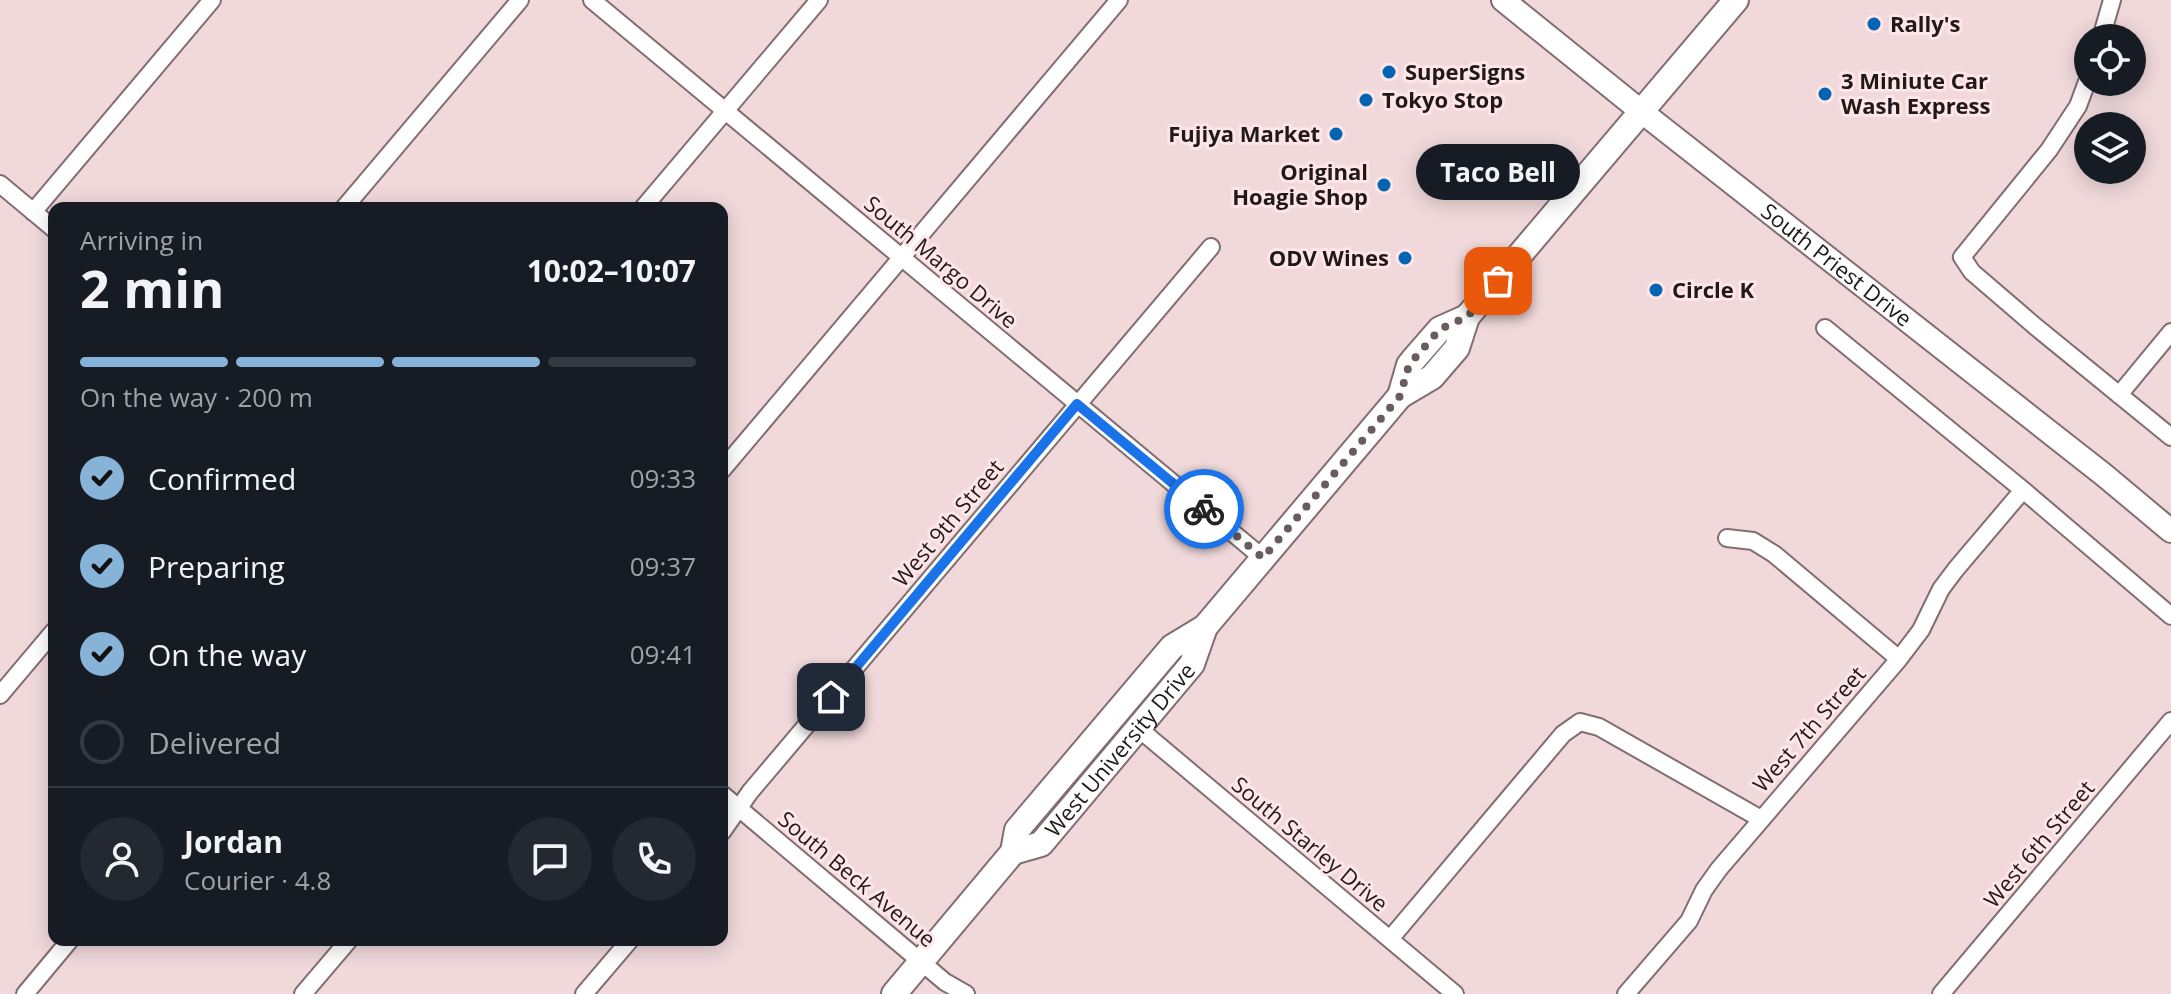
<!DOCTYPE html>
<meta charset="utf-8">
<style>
body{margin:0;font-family:"Open Sans",sans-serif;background:#242831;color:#f1f3f6;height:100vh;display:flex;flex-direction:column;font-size:30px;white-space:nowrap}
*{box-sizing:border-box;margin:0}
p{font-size:26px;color:#9ea1a6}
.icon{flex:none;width:44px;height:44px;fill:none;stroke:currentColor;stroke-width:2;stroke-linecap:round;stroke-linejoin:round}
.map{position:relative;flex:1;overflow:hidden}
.side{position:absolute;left:48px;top:202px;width:680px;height:744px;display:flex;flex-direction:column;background:#171b24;border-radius:16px;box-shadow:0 4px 20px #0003}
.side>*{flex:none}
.controls{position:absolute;left:2074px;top:24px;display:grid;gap:16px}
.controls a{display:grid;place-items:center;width:72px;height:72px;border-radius:50%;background:#171b24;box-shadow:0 4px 20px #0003;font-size:40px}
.pin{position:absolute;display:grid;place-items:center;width:68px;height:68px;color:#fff;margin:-34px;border-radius:16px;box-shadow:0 4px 12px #0006}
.courier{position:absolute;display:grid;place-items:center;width:80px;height:80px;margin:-40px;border:6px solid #1a73e8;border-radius:50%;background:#fff;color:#222;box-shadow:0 2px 10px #0007}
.bubble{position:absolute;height:56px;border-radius:28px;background:#171b24;box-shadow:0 4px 20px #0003;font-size:26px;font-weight:700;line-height:56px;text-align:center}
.overview em{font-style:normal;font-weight:700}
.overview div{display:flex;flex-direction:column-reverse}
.overview{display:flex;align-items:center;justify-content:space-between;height:136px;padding:0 32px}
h1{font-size:52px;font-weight:700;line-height:60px}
.bar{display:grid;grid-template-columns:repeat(4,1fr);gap:12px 8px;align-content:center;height:96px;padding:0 32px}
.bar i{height:10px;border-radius:6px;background:#363941}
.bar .current{background:#86b3d7}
.bar p{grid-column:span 4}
.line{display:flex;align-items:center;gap:20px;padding:0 32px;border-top:2px solid #363941}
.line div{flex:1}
.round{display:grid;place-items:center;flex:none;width:84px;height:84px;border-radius:42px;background:#242831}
ol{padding:0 32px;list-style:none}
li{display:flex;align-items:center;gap:24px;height:88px}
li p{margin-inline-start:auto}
li .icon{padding:8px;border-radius:50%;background:#86b3d7;color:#111;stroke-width:4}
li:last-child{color:#9ea1a6}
li i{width:44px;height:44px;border:4px solid #363941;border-radius:50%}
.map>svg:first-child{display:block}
</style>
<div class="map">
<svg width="2171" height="994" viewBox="0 0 2171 994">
<rect width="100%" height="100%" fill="#f1d9db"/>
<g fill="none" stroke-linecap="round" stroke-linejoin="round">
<!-- street casing -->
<g stroke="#826d6f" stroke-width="20">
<path id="street" d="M592 0 1263 558
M2101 38 2112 0
M2088 79 2078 106 2049 150 1962 257 1972 272 2036 327 2171 437
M0 184 54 229
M344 208 520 0
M643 208 819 0
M33 212 212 0
M1825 328 2023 490 2171 616
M2119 395 2171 332
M722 470 1119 0
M1727 538 1753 541 1774 554 1899 659
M0 695 54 631
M1138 728 1455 994
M722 794 945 982 966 994
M722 832 750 792 1211 247
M1390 939 1563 734 1580 722 1599 727 1761 819
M25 994 70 940
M303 994 349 940
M584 994 630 940
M1626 994 1689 921 1704 890 1719 869 1899 659 1921 630 1941 589 1956 569 2023 490
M1941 994 2171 721"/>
</g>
<!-- secondary casing -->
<g stroke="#826d6f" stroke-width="26">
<g id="secondary">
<path id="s1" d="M1503 0 1642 112 2104 475 2171 531"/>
</g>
</g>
<!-- primary casing -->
<g stroke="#826d6f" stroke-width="28">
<g id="primary">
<path d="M1400 396 1409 365 1413 360 1440 329 1467 317"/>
<path id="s2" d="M1013 852 1041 844 1192 664 1205 627"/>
<path d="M894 994 1013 852 1017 830 1172 647 1205 627 1400 396 1432 377 1457 348 1467 317 1736 0"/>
</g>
</g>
<!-- street -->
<use href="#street" stroke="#fff" stroke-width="16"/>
<!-- secondary -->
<use href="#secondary" stroke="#fff" stroke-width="22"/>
<!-- primary -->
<use href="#primary" stroke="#fff" stroke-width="24"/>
</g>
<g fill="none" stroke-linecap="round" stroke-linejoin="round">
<!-- done -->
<path stroke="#695c5d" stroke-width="8" stroke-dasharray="0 14.4" d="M1204 509 1263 558 1400 396 1409 365 1440 329 1467 317 1498 281"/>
<!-- route -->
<path stroke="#1a73e8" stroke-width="10" d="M831 697 1077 404 1204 509"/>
</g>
<!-- markers -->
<g fill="#0365b2" stroke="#fee6e8" stroke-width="3">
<circle cx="1874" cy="24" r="8"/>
<circle cx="1389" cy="72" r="8"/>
<circle cx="1825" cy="94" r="8"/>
<circle cx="1366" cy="100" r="8"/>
<circle cx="1336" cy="134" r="8"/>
<circle cx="1384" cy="185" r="8"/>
<circle cx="1405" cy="258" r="8"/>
<circle cx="1656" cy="290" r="8"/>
</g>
<g text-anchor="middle" stroke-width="6" stroke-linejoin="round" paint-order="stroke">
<!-- poi labels -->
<g font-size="22" font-weight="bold" fill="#201819" stroke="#fee6e8" text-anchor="start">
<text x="1890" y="32">Rally's</text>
<text x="1405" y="80">SuperSigns</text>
<text x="1841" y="89">3 Miniute Car<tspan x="1841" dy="25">Wash Express</tspan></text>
<text x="1382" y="108">Tokyo Stop</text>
<text x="1320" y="142" text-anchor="end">Fujiya Market</text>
<text x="1368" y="180" text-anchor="end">Original<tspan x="1368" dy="25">Hoagie Shop</tspan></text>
<text x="1389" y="266" text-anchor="end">ODV Wines</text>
<text x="1672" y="298">Circle K</text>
</g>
<!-- street labels -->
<g font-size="22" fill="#201819" stroke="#fee6e8">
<text transform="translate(941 262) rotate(40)" y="8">South Margo Drive</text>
<text dy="8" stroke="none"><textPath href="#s1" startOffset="426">South Priest Drive</textPath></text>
<text transform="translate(948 523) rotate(-50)" y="8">West 9th Street</text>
<text transform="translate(1809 729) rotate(-49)" y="8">West 7th Street</text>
<text dy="8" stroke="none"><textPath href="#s2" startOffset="152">West University Drive</textPath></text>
<text transform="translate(1310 844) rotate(40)" y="8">South Starley Drive</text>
<text transform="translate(2039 844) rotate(-50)" y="8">West 6th Street</text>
<text transform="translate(857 879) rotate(40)" y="8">South Beck Avenue</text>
</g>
</g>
</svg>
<div class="controls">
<a><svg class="icon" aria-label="locate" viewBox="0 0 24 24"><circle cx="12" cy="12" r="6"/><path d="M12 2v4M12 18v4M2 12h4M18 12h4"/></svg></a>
<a><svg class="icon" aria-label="layers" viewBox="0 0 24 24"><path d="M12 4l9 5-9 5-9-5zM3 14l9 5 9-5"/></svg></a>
</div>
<div class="pin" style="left:1498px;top:281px;background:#ea580c"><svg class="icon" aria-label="bag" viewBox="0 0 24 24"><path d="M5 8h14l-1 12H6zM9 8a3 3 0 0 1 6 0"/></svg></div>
<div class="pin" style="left:831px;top:697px;background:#1f2937"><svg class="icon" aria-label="home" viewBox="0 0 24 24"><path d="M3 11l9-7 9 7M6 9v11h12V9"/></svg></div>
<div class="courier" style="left:1204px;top:509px"><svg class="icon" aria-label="bike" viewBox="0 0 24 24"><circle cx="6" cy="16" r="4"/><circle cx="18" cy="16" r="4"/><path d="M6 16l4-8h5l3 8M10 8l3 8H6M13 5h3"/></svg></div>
<div class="bubble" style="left:1416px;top:144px;width:164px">Taco Bell</div>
<section class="side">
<div class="overview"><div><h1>2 min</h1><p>Arriving in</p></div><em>10:02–10:07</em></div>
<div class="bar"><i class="current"></i><i class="current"></i><i class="current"></i><i></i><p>On the way · 200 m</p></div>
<ol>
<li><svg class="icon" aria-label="check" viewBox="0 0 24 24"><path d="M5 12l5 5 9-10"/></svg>Confirmed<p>09:33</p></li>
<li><svg class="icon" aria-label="check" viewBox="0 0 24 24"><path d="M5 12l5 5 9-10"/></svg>Preparing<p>09:37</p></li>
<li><svg class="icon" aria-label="check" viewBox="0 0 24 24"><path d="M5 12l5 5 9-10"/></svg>On the way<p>09:41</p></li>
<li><i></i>Delivered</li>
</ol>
<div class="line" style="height:144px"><a class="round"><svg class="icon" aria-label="person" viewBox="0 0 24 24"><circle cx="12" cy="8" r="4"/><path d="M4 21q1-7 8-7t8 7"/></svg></a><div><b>Jordan</b><p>Courier · 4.8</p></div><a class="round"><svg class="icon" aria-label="chat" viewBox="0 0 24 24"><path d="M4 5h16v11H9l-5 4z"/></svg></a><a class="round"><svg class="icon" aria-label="phone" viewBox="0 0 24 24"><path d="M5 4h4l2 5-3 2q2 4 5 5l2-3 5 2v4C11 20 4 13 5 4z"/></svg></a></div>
</section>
</div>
